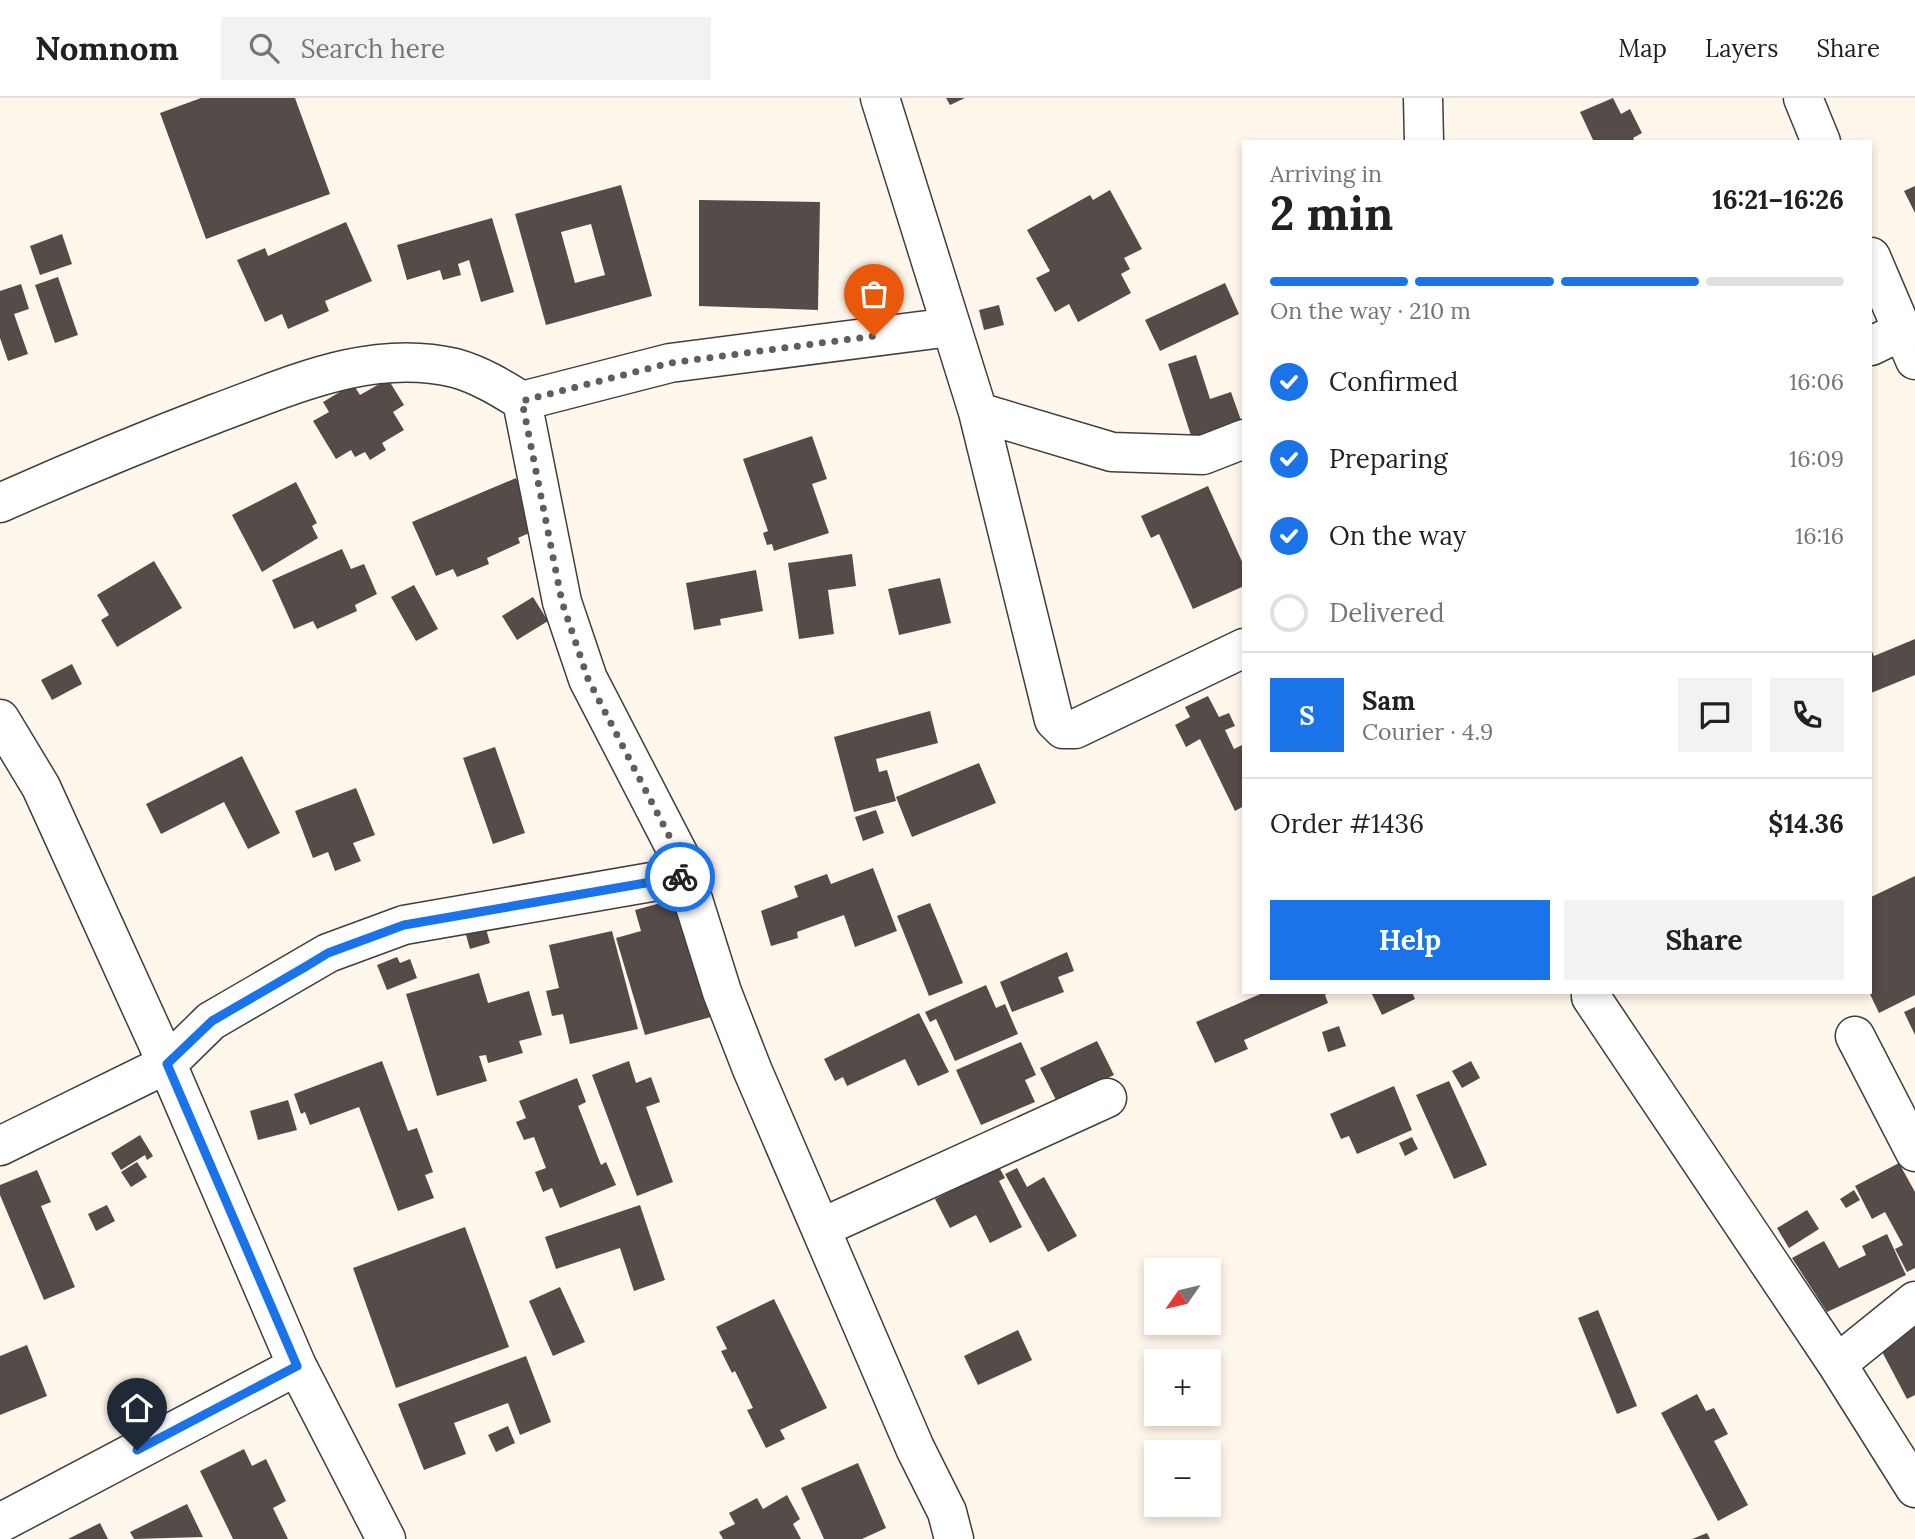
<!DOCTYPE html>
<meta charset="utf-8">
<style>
body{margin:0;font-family:Lora,serif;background:#f2f2f2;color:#202124;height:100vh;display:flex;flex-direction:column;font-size:26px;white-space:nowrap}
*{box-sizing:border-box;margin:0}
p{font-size:23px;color:#757577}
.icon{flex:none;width:38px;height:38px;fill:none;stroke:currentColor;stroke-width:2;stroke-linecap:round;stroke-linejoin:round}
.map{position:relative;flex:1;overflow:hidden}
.side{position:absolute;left:1242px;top:42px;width:630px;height:854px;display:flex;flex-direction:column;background:#fff;border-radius:0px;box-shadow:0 4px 10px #0003}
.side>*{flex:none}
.needle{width:46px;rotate:236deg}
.controls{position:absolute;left:1144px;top:1160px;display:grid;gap:14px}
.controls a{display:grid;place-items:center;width:77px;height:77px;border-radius:0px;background:#fff;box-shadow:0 4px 10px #0003;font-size:35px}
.pin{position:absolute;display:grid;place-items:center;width:60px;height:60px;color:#fff;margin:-72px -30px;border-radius:50% 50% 50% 0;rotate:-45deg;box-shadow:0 0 7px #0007}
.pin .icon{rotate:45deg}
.courier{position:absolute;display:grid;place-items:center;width:70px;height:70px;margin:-35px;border:5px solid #1a73e8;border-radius:50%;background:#fff;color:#222;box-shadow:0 2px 9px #0007}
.headline em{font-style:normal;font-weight:800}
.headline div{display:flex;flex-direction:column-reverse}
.headline{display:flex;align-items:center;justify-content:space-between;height:119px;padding:0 28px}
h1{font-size:46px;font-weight:800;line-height:52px}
.bar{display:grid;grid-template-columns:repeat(4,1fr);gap:10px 7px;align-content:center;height:84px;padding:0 28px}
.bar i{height:9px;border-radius:5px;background:#e0e0e0}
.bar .current{background:#1a73e8}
.bar p{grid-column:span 4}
.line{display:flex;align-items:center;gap:18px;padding:0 28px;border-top:2px solid #e0e0e0}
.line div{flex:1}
.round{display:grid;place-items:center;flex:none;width:74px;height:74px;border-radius:0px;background:#f2f2f2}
ol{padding:0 28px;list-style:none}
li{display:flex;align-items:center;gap:21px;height:77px}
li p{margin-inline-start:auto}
li .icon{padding:7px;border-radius:50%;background:#1a73e8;color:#fff;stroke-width:4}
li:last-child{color:#757577}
li i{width:38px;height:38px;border:4px solid #e0e0e0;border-radius:50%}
.action{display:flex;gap:14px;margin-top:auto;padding:14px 28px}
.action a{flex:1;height:80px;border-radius:0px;background:#1a73e8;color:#fff;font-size:28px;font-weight:800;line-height:80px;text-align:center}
.action a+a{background:#f2f2f2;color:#202124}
header{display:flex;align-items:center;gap:42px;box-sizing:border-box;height:98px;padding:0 35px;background:#fff;border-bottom:2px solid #e0e0e0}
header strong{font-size:33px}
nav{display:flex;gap:38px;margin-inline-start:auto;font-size:24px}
.search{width:490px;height:63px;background:#f2f2f2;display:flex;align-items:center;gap:18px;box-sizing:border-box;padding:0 24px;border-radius:0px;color:#757577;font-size:26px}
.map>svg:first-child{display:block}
</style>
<header>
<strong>Nomnom</strong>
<div class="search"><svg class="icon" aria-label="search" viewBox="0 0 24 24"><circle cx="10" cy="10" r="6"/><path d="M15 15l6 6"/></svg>Search here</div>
<nav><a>Map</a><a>Layers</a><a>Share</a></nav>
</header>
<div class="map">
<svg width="1915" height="1441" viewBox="0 0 1915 1441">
<rect width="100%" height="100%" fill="#fff7eb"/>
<!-- building -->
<path fill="#554b48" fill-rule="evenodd" d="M201 0H295L330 96 206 141 160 15Z
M946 0H965L950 7Z
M1613 0 1621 16 1630 11 1642 35 1633 40 1635 44H1594L1580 14Z
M621 87 652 198 546 227 515 116ZM591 126 605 177 575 185 561 134Z
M1915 88V115L1904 93Z
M1110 92 1142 151 1124 160 1130 171 1121 176 1131 195 1078 224 1069 206 1055 214 1036 180 1050 173 1027 132 1090 97 1093 102Z
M699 102 820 104 818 212 699 208Z
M492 120 514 194 481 204 469 162 458 166 461 177 443 182 440 172 407 182 397 147Z
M346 124 372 183 325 203 329 213 288 231 282 216 265 224 237 162 265 150 268 158Z
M62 136 72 166 40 177 30 148Z
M58 179 78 237 55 245 35 187Z
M1225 185 1239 216 1160 253 1145 222Z
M21 186 29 211 14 216 28 256 8 263 0 240V193Z
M999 207 1004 227 984 232 979 212Z
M1196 257 1210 301 1231 294 1243 328 1193 344 1168 266Z
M388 281 404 307 393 314 404 332 382 345 386 352 370 362 365 354 355 359 351 352 336 361 313 323 329 314 323 304 353 286 360 297Z
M812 338 827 381 812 386 829 435 774 453 772 446 767 447 763 435 768 433 743 361Z
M516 380 538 431 518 440 520 445 487 460 489 466 457 479 453 471 436 478 412 424Z
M296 384 317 425 312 428 318 440 262 474 232 417Z
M1208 388 1244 468V488L1193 511 1159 436 1151 440 1141 418Z
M342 451 351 471 364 466 377 496 355 507 357 513 317 531 313 523 294 531 272 482Z
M852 456 856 488 828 492 834 536 799 541 788 465Z
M154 463 182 510 117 549 101 522 109 517 97 497Z
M756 472 763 513 720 521 721 527 694 532 686 485Z
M940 480 951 525 899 537 888 491Z
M414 487 438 531 416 543 391 499Z
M533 499 548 523 517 542 502 518Z
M1915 541V577L1871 595V551L1874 558Z
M72 566 82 586 52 602 41 582Z
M1208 598 1219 619 1229 615 1235 628 1225 632 1234 651 1244 646V708L1235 713 1200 641 1186 649 1175 627 1190 619 1185 609Z
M930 613 938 645 876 661 879 674 887 672 896 703 854 714 834 639Z
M495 649 525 735 493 746 463 660Z
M242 658 280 735 248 751 224 704 161 736 146 706Z
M979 665 996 705 912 739 896 699Z
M356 690 375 737 353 745 361 763 335 773 328 754 313 760 295 713Z
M876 712 884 735 863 743 855 719Z
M873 770 897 833 855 849 844 817 797 834 798 840 771 848 761 813 798 799 794 788 827 776 831 786Z
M1915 778V897L1879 915 1869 894 1871 799Z
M679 800 711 919 645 937 616 840 641 833 635 812Z
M930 805 963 885 929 898 897 818Z
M486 831 490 845 470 851 466 837Z
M612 833 638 931 570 946 563 916 552 918 546 893 559 890 549 847Z
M1067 854 1074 873 1058 879 1064 894 1012 914 1000 884Z
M397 859 400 865 410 861 417 880 387 892 377 867Z
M479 875 488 905 529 893 542 937 519 943 523 955 488 965 486 957 479 958 487 983 437 998 406 896Z
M986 887 996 910 1005 906 1018 936 955 963 936 921 930 924 925 914Z
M1265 894H1330L1325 897 1328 905 1244 942 1248 951 1215 965 1196 924Z
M1371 894H1412L1415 901 1382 917Z
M1915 909V937L1904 914Z
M919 915 949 974 918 988 905 961 847 988 843 979 835 983 824 961Z
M1339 928 1346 948 1328 954 1322 934Z
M1097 943 1114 977 1057 1004 1040 970Z
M1021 944 1036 977 1025 982 1035 1004 981 1027 956 972Z
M382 963 408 1033 417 1030 433 1074 425 1077 434 1100 398 1113 359 1009 310 1027 305 1014 301 1016 294 996Z
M629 963 636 985 651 979 660 1004 646 1009 673 1084 637 1098 592 977Z
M1471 963 1480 980 1462 990 1452 973Z
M577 980 586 1004 578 1008 601 1067 606 1064 616 1087 560 1110 552 1090 543 1094 535 1074 546 1070 534 1039 524 1042 516 1024 526 1020 519 1003Z
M1449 983 1487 1067 1454 1081 1416 997Z
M1394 988 1412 1032 1357 1056 1349 1038 1341 1041 1330 1016Z
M288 1002 297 1032 258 1042 250 1013Z
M140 1037 153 1058 147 1062 145 1057 121 1072 111 1055Z
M1412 1039 1418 1051 1405 1058 1399 1045Z
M137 1064 147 1079 131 1089 121 1074Z
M1899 1065 1915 1094V1170L1907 1174 1895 1151 1903 1147 1885 1114 1872 1121 1855 1088Z
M999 1069 1005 1080 999 1083 1022 1129 990 1145 976 1117 950 1130 935 1101Z
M1017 1070 1027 1089 1044 1079 1077 1138 1048 1154 1005 1076Z
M37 1072 51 1104 41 1108 75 1189 44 1202 0 1097V1087Z
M1854 1092 1860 1102 1846 1110 1840 1101Z
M107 1107 115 1123 96 1133 88 1116Z
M640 1107 665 1182 634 1193 620 1150 556 1171 545 1139Z
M1807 1112 1819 1131 1789 1150 1777 1130Z
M465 1129 509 1249 396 1290 353 1170Z
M1887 1136 1906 1177 1827 1214 1792 1160 1824 1143 1839 1170 1866 1157 1862 1148Z
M560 1189 585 1244 553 1258 529 1203Z
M774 1201 827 1310 780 1332 785 1341 766 1350 747 1312 753 1310 735 1273 732 1275 721 1253 727 1251 716 1229Z
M1598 1212 1637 1308 1617 1316 1578 1220Z
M1915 1225V1297L1907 1301 1878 1246Z
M1018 1232 1032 1262 978 1287 964 1258Z
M27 1247 47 1298 0 1317V1258Z
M526 1258 551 1324 520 1337 508 1305 454 1325 466 1356 424 1372 398 1306Z
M1697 1296 1706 1313 1714 1310 1728 1336 1714 1343 1748 1407 1718 1423 1661 1315Z
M508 1328 515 1345 496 1354 488 1337Z
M244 1351 252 1368 266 1361 286 1403 273 1410 288 1441H233L200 1373Z
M858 1365 886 1430 862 1441H824L801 1390Z
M787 1397 800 1421 793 1426 801 1441H723L719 1434 735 1426 729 1415 757 1400 763 1411Z
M187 1406 203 1439 134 1441 130 1434Z
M100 1425 108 1441H68Z
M1707 1435 1710 1441H1692Z"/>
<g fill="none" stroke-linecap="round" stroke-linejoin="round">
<!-- street casing -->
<g stroke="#3f3f3f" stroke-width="41">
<path id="street" d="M880 0 978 314 1112 354 1203 357 1244 341
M1423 0 1424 44
M1803 0 1821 44
M1871 159 1915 262
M1871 248 1902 233
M522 303 562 504 588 581 679 757 722 894 752 971 915 1350 947 1414 954 1441
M978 314 1054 622 1063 631H1075L1244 550
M0 405C72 373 144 343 217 315 293 287 372 250 455 270 480 277 501 290 522 303L670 265 951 229
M0 621 41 689 167 966 297 1268 386 1441
M1591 894V899L1837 1266 1915 1390
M1855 938 1915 1054
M0 1048 167 966 211 923 328 855 404 827 686 778
M821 1130 1107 1000
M1837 1266 1915 1203
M0 1425 297 1268"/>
</g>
<!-- street -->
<use href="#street" stroke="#fff" stroke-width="38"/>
</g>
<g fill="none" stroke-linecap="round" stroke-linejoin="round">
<!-- done -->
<path stroke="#615e5a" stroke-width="7" stroke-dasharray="0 12.6" d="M680 779 686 778 679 757 588 581 562 504 522 303 670 265 874 238"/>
<!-- route -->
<path stroke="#1a73e8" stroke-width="9" d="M137 1352 297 1268 167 966 212 923 305 869 328 855 404 827 680 779"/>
</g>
</svg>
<div class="controls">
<a><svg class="needle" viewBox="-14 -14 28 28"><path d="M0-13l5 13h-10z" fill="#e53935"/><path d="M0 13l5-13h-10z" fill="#757577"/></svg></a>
<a>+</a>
<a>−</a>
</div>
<div class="pin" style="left:874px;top:238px;background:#ea580c"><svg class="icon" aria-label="bag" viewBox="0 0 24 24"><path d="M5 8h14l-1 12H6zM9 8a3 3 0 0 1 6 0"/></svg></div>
<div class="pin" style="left:137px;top:1352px;background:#1f2937"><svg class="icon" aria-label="home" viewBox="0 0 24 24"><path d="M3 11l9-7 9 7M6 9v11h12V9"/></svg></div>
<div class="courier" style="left:680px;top:779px"><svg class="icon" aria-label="bike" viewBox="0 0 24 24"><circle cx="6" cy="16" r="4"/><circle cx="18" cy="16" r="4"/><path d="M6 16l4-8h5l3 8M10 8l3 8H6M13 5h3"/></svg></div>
<section class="side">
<div class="headline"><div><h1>2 min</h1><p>Arriving in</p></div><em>16:21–16:26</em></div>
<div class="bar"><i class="current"></i><i class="current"></i><i class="current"></i><i></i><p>On the way · 210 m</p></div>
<ol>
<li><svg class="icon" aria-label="check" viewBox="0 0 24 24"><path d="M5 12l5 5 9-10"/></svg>Confirmed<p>16:06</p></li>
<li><svg class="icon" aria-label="check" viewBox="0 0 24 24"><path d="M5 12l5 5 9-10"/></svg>Preparing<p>16:09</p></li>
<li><svg class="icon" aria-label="check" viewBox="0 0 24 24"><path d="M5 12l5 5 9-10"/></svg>On the way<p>16:16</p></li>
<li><i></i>Delivered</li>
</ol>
<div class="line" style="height:126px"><b class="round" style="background:#1a73e8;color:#fff">S</b><div><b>Sam</b><p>Courier · 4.9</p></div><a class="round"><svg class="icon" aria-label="chat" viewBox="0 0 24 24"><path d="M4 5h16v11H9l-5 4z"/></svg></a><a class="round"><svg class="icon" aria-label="phone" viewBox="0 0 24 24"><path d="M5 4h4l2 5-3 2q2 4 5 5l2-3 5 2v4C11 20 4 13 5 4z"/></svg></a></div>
<div class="line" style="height:91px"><div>Order #1436</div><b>$14.36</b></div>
<div class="action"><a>Help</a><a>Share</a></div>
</section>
</div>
